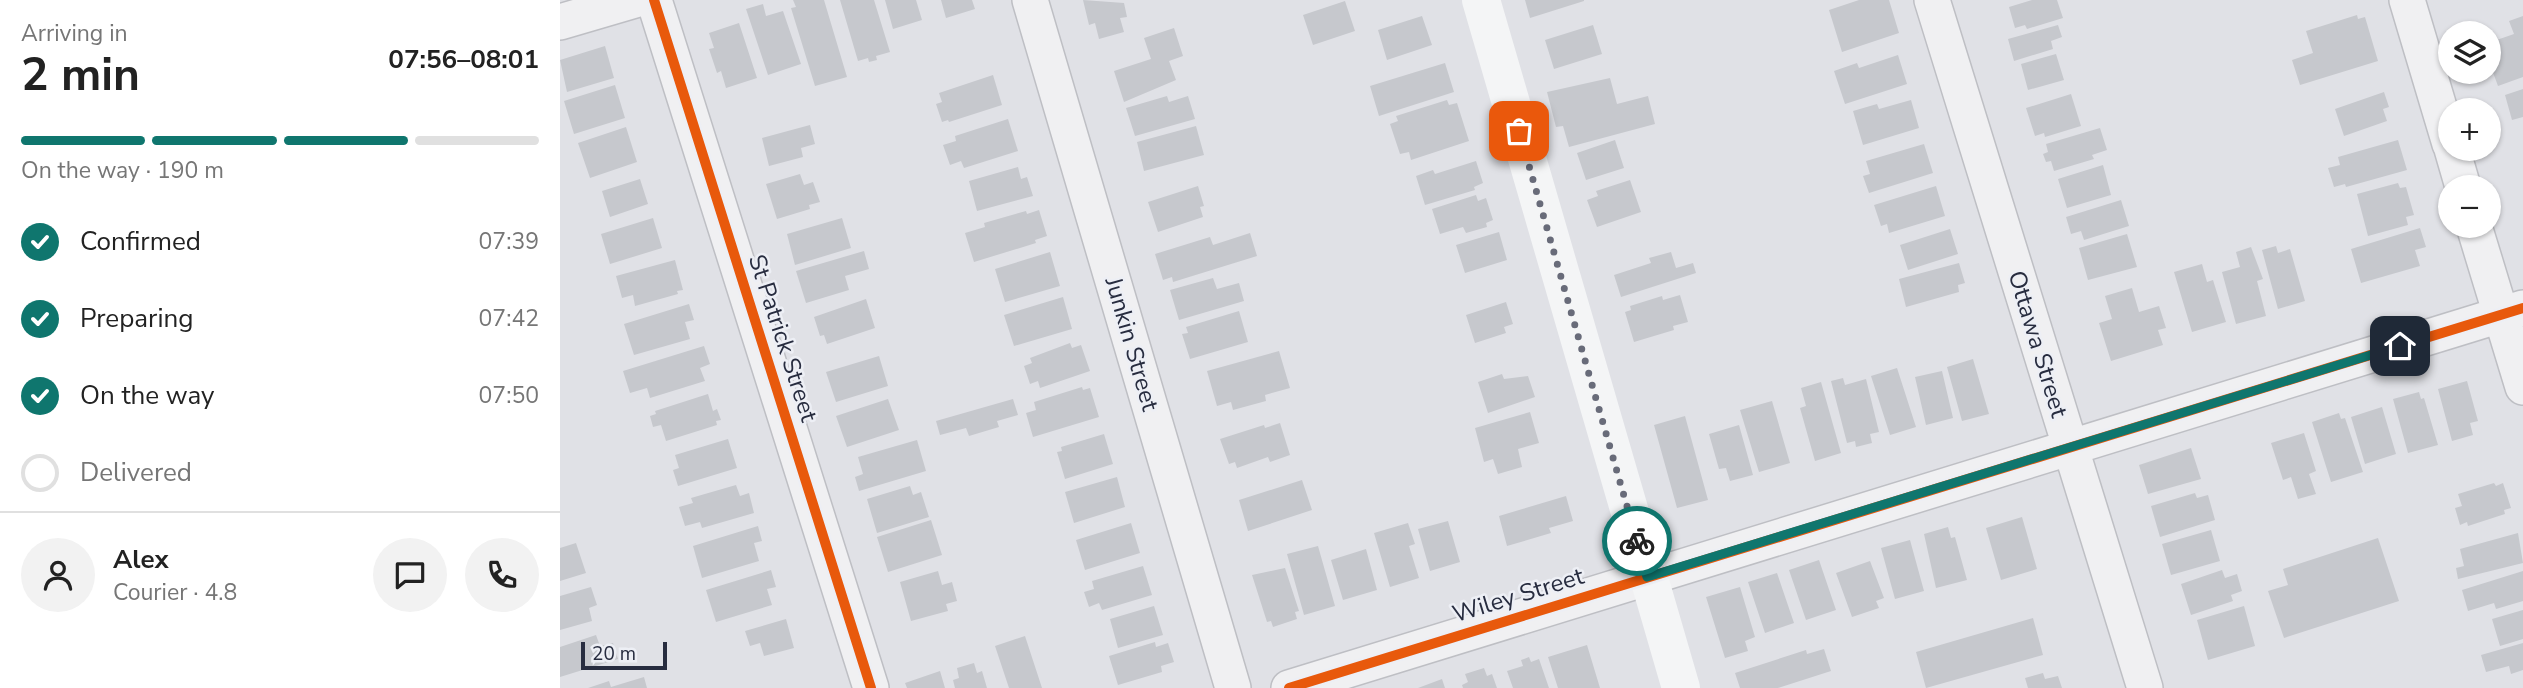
<!DOCTYPE html>
<meta charset="utf-8">
<style>
body{margin:0;font-family:"Nunito Sans",sans-serif;background:#f2f2f2;color:#222;height:100vh;display:flex;flex-direction:column;font-size:26px;white-space:nowrap}
*{box-sizing:border-box;margin:0}
p{font-size:23px;color:#767676}
.icon{flex:none;width:38px;height:38px;fill:none;stroke:currentColor;stroke-width:2;stroke-linecap:round;stroke-linejoin:round}
.map{position:relative;flex:1;overflow:hidden}
.details{display:flex;flex-direction:column;background:#fff;width:560px}
.details>*{flex:none}
.buttons{position:absolute;left:1878px;top:21px;display:grid;gap:14px}
.buttons a{display:grid;place-items:center;width:63px;height:63px;border-radius:50%;background:#fff;box-shadow:0 2px 5px #0004;font-size:35px}
.scale{position:absolute;left:21px;bottom:18px;width:86px;box-sizing:border-box;padding-left:7px;border:4px solid #272c3f;border-top:0;font-size:19px;line-height:24px;white-space:nowrap;color:#272c3f;-webkit-text-stroke:5px #edeff5;paint-order:stroke}
.pin{position:absolute;display:grid;place-items:center;width:60px;height:60px;color:#fff;margin:-30px;border-radius:14px;box-shadow:0 4px 10px #0006}
.courier{position:absolute;display:grid;place-items:center;width:70px;height:70px;margin:-35px;border:5px solid #0f766e;border-radius:50%;background:#fff;color:#222;box-shadow:0 2px 9px #0007}
.overview em{font-style:normal;font-weight:700}
.overview div{display:flex;flex-direction:column-reverse}
.overview{display:flex;align-items:center;justify-content:space-between;height:119px;padding:0 21px}
h1{font-size:46px;font-weight:700;line-height:52px}
.bar{display:grid;grid-template-columns:repeat(4,1fr);gap:10px 7px;align-content:center;height:84px;padding:0 21px}
.bar i{height:9px;border-radius:5px;background:#e0e0e0}
.bar .on{background:#0f766e}
.bar p{grid-column:span 4}
.line{display:flex;align-items:center;gap:18px;padding:0 21px;border-top:2px solid #e0e0e0}
.line div{flex:1}
.round{display:grid;place-items:center;flex:none;width:74px;height:74px;border-radius:37px;background:#f2f2f2}
ol{padding:0 21px;list-style:none}
li{display:flex;align-items:center;gap:21px;height:77px}
li p{margin-inline-start:auto}
li .icon{padding:7px;border-radius:50%;background:#0f766e;color:#fff;stroke-width:4}
li:last-child{color:#767676}
li i{width:38px;height:38px;border:4px solid #e0e0e0;border-radius:50%}
main{display:flex;flex:1;min-height:0}
.map>svg:first-child{display:block}
</style>
<main>
<section class="details">
<div class="overview"><div><h1>2 min</h1><p>Arriving in</p></div><em>07:56–08:01</em></div>
<div class="bar"><i class="on"></i><i class="on"></i><i class="on"></i><i></i><p>On the way · 190 m</p></div>
<ol>
<li><svg class="icon" aria-label="check" viewBox="0 0 24 24"><path d="M5 12l5 5 9-10"/></svg>Confirmed<p>07:39</p></li>
<li><svg class="icon" aria-label="check" viewBox="0 0 24 24"><path d="M5 12l5 5 9-10"/></svg>Preparing<p>07:42</p></li>
<li><svg class="icon" aria-label="check" viewBox="0 0 24 24"><path d="M5 12l5 5 9-10"/></svg>On the way<p>07:50</p></li>
<li><i></i>Delivered</li>
</ol>
<div class="line" style="height:126px"><a class="round"><svg class="icon" aria-label="person" viewBox="0 0 24 24"><circle cx="12" cy="8" r="4"/><path d="M4 21q1-7 8-7t8 7"/></svg></a><div><b>Alex</b><p>Courier · 4.8</p></div><a class="round"><svg class="icon" aria-label="chat" viewBox="0 0 24 24"><path d="M4 5h16v11H9l-5 4z"/></svg></a><a class="round"><svg class="icon" aria-label="phone" viewBox="0 0 24 24"><path d="M5 4h4l2 5-3 2q2 4 5 5l2-3 5 2v4C11 20 4 13 5 4z"/></svg></a></div>
</section>
<div class="map">
<svg width="1963" height="688" viewBox="0 0 1963 688">
<rect width="100%" height="100%" fill="#e0e1e6"/>
<!-- building -->
<path fill="#c6c8cd" d="M233 0H264L287 77 255 86 231 8 236 7Z
M280 0H314L330 52 316 56 317 60 309 62 308 58 298 61Z
M325 0H356L362 20 333 29Z
M381 0H412L415 9 386 18Z
M523 0 564 3 567 17 560 18 564 32 539 39 535 23 529 25Z
M965 0H1024V1L970 18Z
M1299 0H1329L1339 33 1282 52 1269 10Z
M1472 0H1497L1503 18 1467 29 1465 25 1455 28 1449 7Z
M785 1 795 31 753 45 743 15Z
M203 4 206 16 223 11 241 64 208 75 186 9Z
M1797 15 1798 19 1805 17 1818 61 1740 85 1732 60 1753 53 1746 31Z
M862 16 872 45 827 60 818 30Z
M1963 16V77L1938 86 1928 59V43L1954 34 1949 21Z
M179 23 197 78 166 88 161 71 157 73 149 49 154 48 149 33Z
M1033 25 1042 54 994 69 985 40Z
M1498 25 1502 37 1491 41 1493 49 1454 61 1448 39Z
M614 28 623 56 609 61 616 80 564 102 554 71 591 59 584 38Z
M45 46 54 78 7 92 0 60Z
M1496 54 1504 80 1468 90 1461 64Z
M1338 55 1347 84 1285 104 1274 71 1297 63 1299 68Z
M885 63 894 92 819 116 810 86Z
M433 75 442 105 389 122 388 120 382 122 376 104 382 102 379 93Z
M1050 78 1057 104 1088 96 1095 124 1009 147 1003 126 996 127 987 92Z
M55 85 65 118 14 134 4 101Z
M1963 89V117L1952 120 1945 95Z
M1824 92 1829 107 1823 109 1827 121 1784 136 1775 109Z
M1511 94 1521 126 1485 137 1484 133 1475 136 1466 108Z
M607 96 609 102 628 96 635 119 575 136 566 108Z
M887 100 889 105 897 103 909 141 851 160 849 152 840 154 830 124 838 121 836 116Z
M1351 100 1359 128 1303 145 1293 111 1317 104 1319 109Z
M448 119 458 151 404 168 401 161 390 165 383 145 396 141 395 136Z
M250 125 255 144 241 148 243 157 209 166 202 138Z
M636 126 644 155 584 171 577 142Z
M66 127 77 162 30 178 18 143Z
M1540 128 1547 150 1532 155 1534 159 1494 171 1491 161 1486 162 1483 154 1488 152 1486 144Z
M1055 140 1064 168 1026 180 1017 153Z
M1838 140 1847 170 1786 187 1785 184 1774 187 1768 168 1780 165 1778 157Z
M1364 144 1373 173 1309 193 1303 176 1310 174 1306 161Z
M916 161 923 183 914 187 915 190 865 205 856 176 873 170 875 174Z
M1543 165 1551 195 1507 208 1498 179Z
M458 167 461 179 467 177 473 196 417 211 409 181Z
M240 174 244 185 253 182 260 202 249 205 250 209 217 219 206 184Z
M80 179 88 204 50 217 42 191Z
M1070 180 1081 212 1037 227 1027 200 1038 196 1036 191Z
M1838 183 1840 188 1846 187 1854 215 1846 217 1848 225 1808 236 1797 194Z
M638 186 644 206 640 207 643 217 598 232 588 202Z
M1376 186 1385 216 1329 233 1327 224 1321 226 1314 205Z
M916 195 918 201 926 198 933 220 926 223 927 227 906 233 903 227 880 234 872 209Z
M1561 200 1569 226 1524 240 1521 231 1511 234 1506 217Z
M479 210 487 236 475 240 476 243 414 262 405 233 425 227 424 223 466 211 467 214Z
M93 218 102 248 50 264 41 234Z
M282 218 291 248 235 265 227 234Z
M1860 228 1866 247 1855 250 1860 266 1801 283 1791 249Z
M1390 229 1398 254 1348 270 1340 245Z
M939 232 947 260 905 273 896 245Z
M690 233 697 256 613 282 612 277 603 280 595 254 650 237 653 245Z
M1567 234 1577 267 1528 280 1519 248Z
M1716 246 1718 253 1730 249 1745 301 1718 309 1702 250Z
M1691 247 1703 279 1697 281 1706 316 1676 324 1662 272 1680 267 1676 252Z
M304 251 309 269 285 276 289 290 246 303 236 271Z
M490 252 500 286 445 302 435 269Z
M1111 252 1116 268 1133 263 1136 273 1061 297 1054 275 1091 263 1089 258Z
M115 260 123 290 117 291 118 294 75 306 73 295 62 298 56 276Z
M1399 263 1405 283 1398 285 1399 292 1346 307 1339 279Z
M1642 264 1647 282 1653 280 1666 322 1632 332 1614 272Z
M653 278 657 289 679 283 684 301 619 320 610 290Z
M1572 288 1579 312 1599 306 1606 328 1598 330 1603 345 1551 361 1539 323 1552 319 1545 296Z
M1120 295 1128 322 1113 326 1114 330 1074 342 1065 312 1071 310 1070 306 1102 296 1103 300Z
M503 297 512 329 454 346 444 315Z
M306 299 315 328 267 344 264 335 260 336 254 317Z
M946 302 953 324 944 327 946 333 915 343 906 315Z
M129 304 134 320 125 322 130 339 74 355 64 324Z
M679 311 688 342 630 359 622 334 628 333 626 327Z
M510 343 512 348 521 345 530 371 480 388 478 381 470 384 464 366 472 363 470 358Z
M144 346 150 364 140 368 145 381 90 398 87 388 70 393 63 371Z
M719 351 730 388 705 395 706 401 673 410 671 402 657 406 647 371Z
M319 356 328 386 276 402 266 372Z
M1413 359 1429 414 1402 421 1387 367Z
M1337 368 1356 427 1330 435 1311 376Z
M1382 371 1393 418 1366 425 1355 377Z
M942 374 944 379 968 376 975 397 928 413 918 382Z
M1283 378 1285 385 1306 379 1319 432 1310 434 1312 443 1296 447 1295 441 1287 443 1271 381Z
M1907 381 1918 421 1910 423 1913 435 1892 441 1878 389Z
M1261 382 1281 453 1255 461 1240 408 1246 406 1241 388Z
M522 387 523 390 530 388 539 417 473 437 466 413 476 410 474 402Z
M1859 392 1861 399 1864 398 1878 445 1848 453 1833 399Z
M148 394 153 411 157 409 161 420 156 421 157 425 106 441 101 425 93 427 90 416 96 414 95 411Z
M328 399 339 430 287 447 276 416Z
M453 399 458 415 437 421 439 427 409 436 406 428 380 435 376 421Z
M1212 401 1230 463 1199 472 1180 410Z
M1822 407 1836 454 1805 464 1791 417Z
M970 412 979 443 958 449 962 467 938 474 933 459 924 462 915 428Z
M1779 413 1781 419 1785 418 1803 472 1771 482 1752 422Z
M1125 416 1148 500 1117 508 1094 425Z
M720 423 730 455 710 462 708 457 677 468 675 462 669 464 660 439 704 425 705 428Z
M1179 425 1193 475 1170 481 1166 468 1159 469 1149 434Z
M1744 433 1756 471 1749 474 1756 494 1738 499 1731 477 1723 480 1711 443Z
M544 434 553 464 505 479 497 452 502 451 501 447Z
M168 439 177 468 118 486 113 470 119 468 115 455Z
M357 440 366 471 299 491 295 477 303 474 298 457Z
M1631 448 1641 479 1588 494 1579 465Z
M557 477 565 507 514 523 505 492Z
M742 480 752 510 688 531 679 500Z
M1934 483 1936 486 1943 483 1951 508 1944 510 1945 514 1908 526 1907 522 1900 525 1895 508 1902 506 1898 494Z
M176 485 180 496 189 493 194 513 142 528 140 522 125 526 119 507 133 503 131 498Z
M350 486 353 495 361 492 369 517 317 533 307 499Z
M1635 493 1637 498 1648 495 1655 520 1600 537 1591 506Z
M1006 496 1013 521 989 528 991 533 947 546 939 516Z
M1462 517 1477 569 1441 580 1426 528Z
M371 520 382 555 328 572 317 537Z
M888 521 900 562 870 571 858 529Z
M571 523 580 553 525 570 516 540Z
M848 523 855 544 849 546 859 578 830 587 814 533Z
M198 526 202 541 194 543 199 561 142 578 133 546Z
M1388 527 1391 538 1395 537 1407 580 1376 588 1364 534Z
M1651 530 1660 561 1611 575 1602 544Z
M1958 533 1963 563 1898 579 1896 568 1904 566 1900 549Z
M1818 538 1839 601 1724 638 1708 591 1728 585 1723 569Z
M1350 540 1364 591 1335 599 1321 548Z
M16 543 26 573 0 581V548Z
M758 546 775 606 744 615 727 554Z
M806 549 817 590 783 600 771 560Z
M1259 560 1276 610 1246 620 1229 570Z
M1310 561 1324 598 1316 601 1319 608 1292 617 1276 573Z
M583 566 592 595 542 610 539 603 529 607 524 592 534 589 532 581Z
M725 568 739 611 735 612 737 619 713 627 711 621 707 622 692 575Z
M211 570 216 587 207 589 212 605 156 622 146 590Z
M1662 570 1665 578 1677 574 1682 591 1671 595 1673 601 1631 615 1621 584Z
M378 571 382 585 392 582 397 601 386 604 388 611 351 621 340 582Z
M1963 571V601L1936 609 1934 603 1908 611 1902 590Z
M1217 573 1234 623 1205 633 1188 582Z
M31 587 37 605 29 608 32 621 0 630V596Z
M1180 587 1195 637 1185 641 1188 651 1165 658 1146 597Z
M594 606 603 635 558 648 550 619Z
M1684 606 1695 646 1648 660 1637 620Z
M1963 610V639L1940 646 1932 619Z
M1473 618 1483 655 1366 688 1356 652Z
M226 619 234 648 204 656 200 643 190 646 185 631Z
M36 635 40 646 53 643 58 659 0 677V647Z
M465 636 482 688H449L435 646Z
M595 642 596 647 608 643 614 662 601 666 602 672 558 685 549 656Z
M1963 643V670L1951 674 1949 666 1926 672 1921 655Z
M1027 645 1040 688H998L988 657Z
M1264 649 1271 671 1218 688H1180L1175 673 1246 650 1247 654Z
M969 657 971 662 979 659 989 688H953L947 671 963 666 961 660Z
M414 663 417 673 422 671 427 688H395L393 680 399 678 397 668Z
M924 668 927 676 932 674 937 688H903L902 685 908 682 905 674Z
M380 671 385 688H347L345 683Z
M1483 673 1485 679 1498 676 1502 688H1468L1465 678Z
M84 677 87 688H28L49 681 51 687Z
M882 679 885 688H858Z"/>
<g fill="none" stroke-linecap="round" stroke-linejoin="round">
<!-- street casing -->
<g stroke="#bebfc4" stroke-width="38">
<path id="street" d="M94 0 311 688
M470 0 673 688
M1372 0 1585 688
M1847 0 1890 144
M0 22 75 0
M1892 149 1903 187
M1914 226 1963 387
M729 688 1963 308"/>
</g>
<!-- street -->
<use href="#street" stroke="#f0f0f2" stroke-width="35"/>
<!-- secondary -->
<path stroke="#f4f5f6" stroke-width="38" d="M921 0 1121 688"/>
<!-- cycleway casing -->
<g stroke="#edeff5" stroke-width="15">
<path id="cycleway" d="M94 0 311 688
M729 688 1963 308"/>
</g>
<!-- cycleway -->
<use href="#cycleway" stroke="#e8590c" stroke-width="10"/>
</g>
<g fill="none" stroke-linecap="round" stroke-linejoin="round">
<!-- done -->
<path stroke="#686b79" stroke-width="7" stroke-dasharray="0 12.6" d="M959 131 1077 541"/>
<!-- route -->
<path stroke="#0f766e" stroke-width="9" d="M1077 541 1087 577 1840 346"/>
</g>
<g text-anchor="middle" stroke-width="5" stroke-linejoin="round" paint-order="stroke">
<!-- street labels -->
<g font-size="24" fill="#272c3f" stroke="#edeff5">
<text transform="translate(223 338) rotate(72)" y="8">St Patrick Street</text>
<text transform="translate(572 344) rotate(74)" y="8">Junkin Street</text>
<text transform="translate(1478 344) rotate(73)" y="8">Ottawa Street</text>
<text transform="translate(958 595) rotate(-17)" y="8">Wiley Street</text>
</g>
</g>
</svg>
<div class="buttons">
<a><svg class="icon" aria-label="layers" viewBox="0 0 24 24"><path d="M12 4l9 5-9 5-9-5zM3 14l9 5 9-5"/></svg></a>
<a>+</a>
<a>−</a>
</div>
<div class="scale">20 m</div>
<div class="pin" style="left:959px;top:131px;background:#ea580c"><svg class="icon" aria-label="bag" viewBox="0 0 24 24"><path d="M5 8h14l-1 12H6zM9 8a3 3 0 0 1 6 0"/></svg></div>
<div class="pin" style="left:1840px;top:346px;background:#1f2937"><svg class="icon" aria-label="home" viewBox="0 0 24 24"><path d="M3 11l9-7 9 7M6 9v11h12V9"/></svg></div>
<div class="courier" style="left:1077px;top:541px"><svg class="icon" aria-label="bike" viewBox="0 0 24 24"><circle cx="6" cy="16" r="4"/><circle cx="18" cy="16" r="4"/><path d="M6 16l4-8h5l3 8M10 8l3 8H6M13 5h3"/></svg></div>
</div>
</main>
